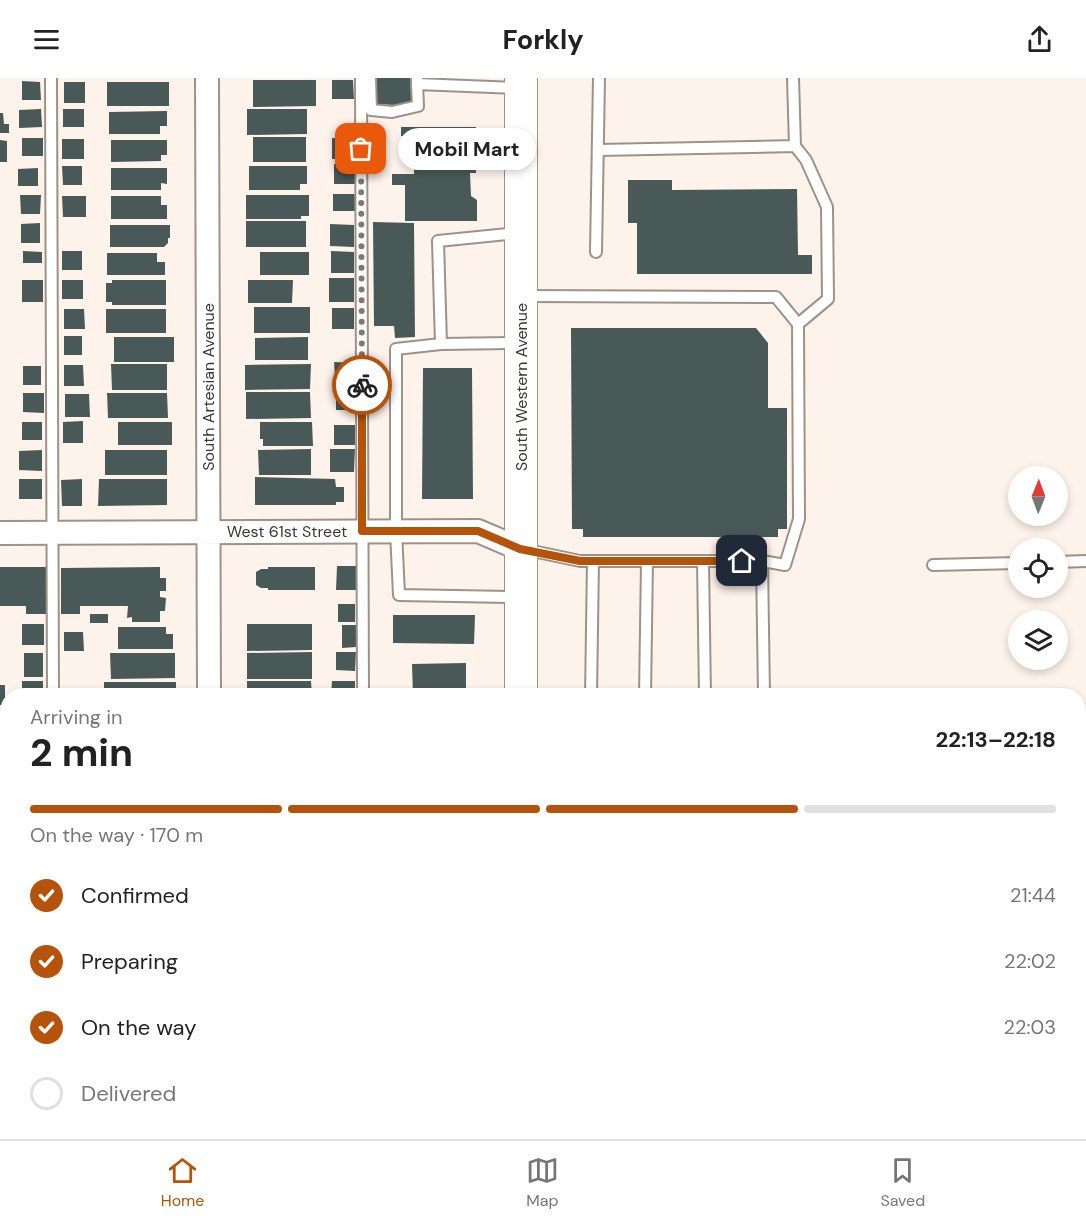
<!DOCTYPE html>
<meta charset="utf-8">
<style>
body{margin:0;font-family:"DM Sans",sans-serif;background:#f6f6f6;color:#222;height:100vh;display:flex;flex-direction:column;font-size:22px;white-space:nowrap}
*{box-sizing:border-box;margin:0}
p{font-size:20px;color:#767676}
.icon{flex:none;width:33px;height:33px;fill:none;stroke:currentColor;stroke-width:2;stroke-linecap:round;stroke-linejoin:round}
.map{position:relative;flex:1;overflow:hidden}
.details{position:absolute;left:0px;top:610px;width:1086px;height:452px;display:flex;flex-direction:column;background:#fff;border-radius:24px 24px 0 0;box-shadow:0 3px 9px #0003}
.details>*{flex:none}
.needle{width:39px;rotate:1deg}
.tools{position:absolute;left:1008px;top:388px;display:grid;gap:12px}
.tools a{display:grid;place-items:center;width:60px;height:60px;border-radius:50%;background:#fff;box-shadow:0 3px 9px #0003;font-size:30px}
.pin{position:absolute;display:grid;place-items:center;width:51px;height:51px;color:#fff;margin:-26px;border-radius:12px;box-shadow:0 3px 9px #0006}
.courier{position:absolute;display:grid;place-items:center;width:60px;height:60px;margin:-30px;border:4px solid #b45309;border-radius:50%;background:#fff;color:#222;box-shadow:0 2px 8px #0007}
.bubble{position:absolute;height:42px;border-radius:21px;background:#fff;box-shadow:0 3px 9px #0003;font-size:20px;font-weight:700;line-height:42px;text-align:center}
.overview em{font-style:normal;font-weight:700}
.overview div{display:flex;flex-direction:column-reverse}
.overview{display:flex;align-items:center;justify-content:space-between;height:102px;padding:0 30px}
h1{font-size:39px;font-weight:700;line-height:45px}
.bar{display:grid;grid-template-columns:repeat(4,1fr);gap:9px 6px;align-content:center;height:72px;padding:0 30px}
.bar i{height:8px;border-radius:4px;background:#e0e0e0}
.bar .on{background:#b45309}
.bar p{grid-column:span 4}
ol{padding:0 30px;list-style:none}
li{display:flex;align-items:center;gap:18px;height:66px}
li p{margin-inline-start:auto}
li .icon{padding:6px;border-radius:50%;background:#b45309;color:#fff;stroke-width:4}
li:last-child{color:#767676}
li i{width:33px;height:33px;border:3px solid #e0e0e0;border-radius:50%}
header{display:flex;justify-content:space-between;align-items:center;height:78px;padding:0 30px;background:#fff;font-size:27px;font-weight:700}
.tab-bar{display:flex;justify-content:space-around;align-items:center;height:84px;border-top:2px solid #e0e0e0;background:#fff;font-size:16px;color:#767676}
.tab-bar a{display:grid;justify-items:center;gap:3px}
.tab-bar .on{color:#b45309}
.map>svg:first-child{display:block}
</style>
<header><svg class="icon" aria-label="menu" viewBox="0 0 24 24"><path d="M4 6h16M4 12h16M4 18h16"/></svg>Forkly<svg class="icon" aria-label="share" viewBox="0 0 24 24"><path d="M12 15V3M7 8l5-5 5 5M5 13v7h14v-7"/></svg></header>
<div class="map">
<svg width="1086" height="1061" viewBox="0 0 1086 1061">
<rect width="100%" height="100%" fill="#fef3eb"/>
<!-- building -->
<path fill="#495957" d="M373 0H415L416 22 395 27 373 26Z
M253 2H316V28L253 29Z
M332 2H353L354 21H332Z
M22 3 40 4 41 22H22Z
M64 4H85V25H64Z
M107 4H169V28H107Z
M41 31 42 49 19 50V32Z
M63 31H84V49H63Z
M247 31H307V56L247 57Z
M167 33V48H160V56H109V34Z
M0 35H3L4 46H9V55H0Z
M401 49H476V95H470L471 118 477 122V143H405V107H392V96H414V58H401Z
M253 59H306V84H253Z
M22 60H43V78H22Z
M332 60 353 61V81H332Z
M62 61H84V81H62Z
M0 62 7 63V84H0Z
M111 62H167V77H161V83L111 84Z
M334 86H355V106H334Z
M62 88H82V107H63Z
M249 88H307V106H300V112H249Z
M38 90V108H18V91Z
M111 90H167V106L161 105V112H111Z
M628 102H672V112L797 111 798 177H812V196H637V145H628Z
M333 116H356V133H333Z
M20 117H41L40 136H21Z
M246 117H309V138H301V141H246Z
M62 118H86V139H63Z
M111 118H161V127H167V141H111Z
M246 143H306V169H246Z
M373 144 414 145 415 259 395 260 394 248H374Z
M40 145V165H21V146Z
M330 146 354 147V169L330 168Z
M110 147H170V160H168V165L164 169H110Z
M23 173 42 174V185H23Z
M62 173H82V192H62Z
M331 173 354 174V195H331Z
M260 174H309V197H260Z
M107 175H157V184H165V197H107Z
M329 200H354V224H329Z
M22 202H43V224H22Z
M62 202H83V221H62Z
M112 202H166V227H112V224H106V205H112Z
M248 202H293L292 225H248Z
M254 229H310V255H254Z
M332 230H354V251H332Z
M64 231H84L85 251H64Z
M106 231H166V255H106Z
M571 250H756L768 265V330H787V451H778V459H583V451H572Z
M64 258H82V277H64Z
M114 259H174V284H114Z
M308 259V282H255V260Z
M334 284 356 285V298H335Z
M111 286H167V312H112Z
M311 286 310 311 245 312V287Z
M64 287H83L84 308H64Z
M23 288H41V307H23Z
M423 290H472L473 421H422Z
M336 313H355V332H336Z
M246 314H310L311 340 246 341Z
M23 315H44V335L23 334Z
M107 315H167L168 340H108Z
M65 316H89L90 339H65Z
M83 343V365H63V344Z
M22 344H42V362H22Z
M118 344H172V367H118Z
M260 344H312L313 368H263V361H260Z
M334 347H355V367H334Z
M311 371V397H259L258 372Z
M330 371H355L354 394H330Z
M42 372V393L19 392V373Z
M105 372H167V397H105Z
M255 399 335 401 336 409H344V424H336V427H255Z
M19 401H42V421H19Z
M82 401V428H62L61 402Z
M99 401H167V427L98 428Z
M337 488H357V512H336Z
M0 489H46V536H26V528H0Z
M160 489V500H166V513H160V519L166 520 165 533H160V544H132V539L127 540 128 528H80V536H61V490Z
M268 489H315V512H268V510H261L256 507V494L261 491H268Z
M338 526H355V544H338Z
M90 536H108V545H90Z
M393 537H475L474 566 393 565Z
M22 546H44V567H22Z
M247 546H312V572L247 573Z
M342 547H356V569L342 570Z
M118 549H166V556H173V571H118Z
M64 554H83L84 573H64Z
M312 574V601H247V575Z
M336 574H356L355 593 336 592Z
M24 575H43V599H24Z
M110 575H175V600L111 601Z
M466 585V618H413L412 586Z
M22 603H43V618H22Z
M247 603H311L312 618H247Z
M332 603H355V618H331Z
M104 604H176V618H104Z
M0 607H5V627H0Z
M0 790H6L5 798H0Z
M0 915H8V933H0Z
M0 1032H8V1056H0Z"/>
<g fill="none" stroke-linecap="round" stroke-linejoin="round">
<!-- lane casing -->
<g stroke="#9e9288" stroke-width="14">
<path id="lane" d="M51 0 53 618
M361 0 363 618
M370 0 371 32 392 34 418 28 417 6
M417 0V6L519 10
M793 0 795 68 806 82 827 129 828 221 798 246
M598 72 795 68
M518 155 438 163 441 266 518 265
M596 174 599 0
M523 218 776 219 798 246 799 441 785 487 762 483H580L523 471
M441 266 396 271V453L399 517 517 519
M703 483 705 618
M762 483 764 618
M1058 484 1086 483
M933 487 1018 485
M591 618 593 483
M645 618 647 483
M55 1054V1061
M365 1054V1061"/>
</g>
<!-- street casing -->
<g stroke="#9e9288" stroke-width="26">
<path id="street" d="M207 0 209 618
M0 455 478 453 520 471
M211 1054V1061"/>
</g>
<!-- secondary casing -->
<g stroke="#9e9288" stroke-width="34">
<path id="secondary" d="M521 0V618
M524 1061V1054"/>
</g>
<!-- lane -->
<use href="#lane" stroke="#fff" stroke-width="10"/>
<!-- street -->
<use href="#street" stroke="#fff" stroke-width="22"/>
<!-- secondary -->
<use href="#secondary" stroke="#fff" stroke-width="32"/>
</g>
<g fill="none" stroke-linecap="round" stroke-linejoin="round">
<!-- done -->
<path stroke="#807873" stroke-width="6" stroke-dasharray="0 10.8" d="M361 71 362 307"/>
<!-- route -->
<path stroke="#b45309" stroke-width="8" d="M362 307V453H478L520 471 580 483H742"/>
</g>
<g text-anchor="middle" stroke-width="6" stroke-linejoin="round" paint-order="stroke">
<!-- street labels -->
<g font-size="16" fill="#3c3632" stroke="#fff">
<text transform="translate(208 309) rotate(-90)" y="6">South Artesian Avenue</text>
<text transform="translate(521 309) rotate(-90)" y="6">South Western Avenue</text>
<text x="287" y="459">West 61st Street</text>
</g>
</g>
</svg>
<div class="tools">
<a><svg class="needle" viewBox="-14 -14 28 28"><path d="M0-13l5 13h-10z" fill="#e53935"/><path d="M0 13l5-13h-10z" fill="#767676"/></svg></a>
<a><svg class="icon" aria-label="locate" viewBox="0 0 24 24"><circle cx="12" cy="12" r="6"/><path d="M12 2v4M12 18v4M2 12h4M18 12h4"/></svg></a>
<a><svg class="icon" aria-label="layers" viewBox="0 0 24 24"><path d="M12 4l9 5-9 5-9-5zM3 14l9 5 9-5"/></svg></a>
</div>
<div class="pin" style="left:361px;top:71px;background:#ea580c"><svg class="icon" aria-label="bag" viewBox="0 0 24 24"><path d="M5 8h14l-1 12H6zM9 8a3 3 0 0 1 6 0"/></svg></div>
<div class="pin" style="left:742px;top:483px;background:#1f2937"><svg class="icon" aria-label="home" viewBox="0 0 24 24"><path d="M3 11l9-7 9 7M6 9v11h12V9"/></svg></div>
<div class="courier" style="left:362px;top:307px"><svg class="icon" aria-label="bike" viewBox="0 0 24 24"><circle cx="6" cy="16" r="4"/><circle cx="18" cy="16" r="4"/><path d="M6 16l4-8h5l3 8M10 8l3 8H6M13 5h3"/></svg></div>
<div class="bubble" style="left:398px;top:50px;width:138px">Mobil Mart</div>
<section class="details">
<div class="overview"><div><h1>2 min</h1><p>Arriving in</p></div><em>22:13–22:18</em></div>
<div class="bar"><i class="on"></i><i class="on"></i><i class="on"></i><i></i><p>On the way · 170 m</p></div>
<ol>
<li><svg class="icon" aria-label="check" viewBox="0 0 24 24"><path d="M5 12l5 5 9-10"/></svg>Confirmed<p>21:44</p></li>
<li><svg class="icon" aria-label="check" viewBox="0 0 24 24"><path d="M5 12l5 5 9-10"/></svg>Preparing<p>22:02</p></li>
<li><svg class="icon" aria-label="check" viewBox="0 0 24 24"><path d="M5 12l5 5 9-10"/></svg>On the way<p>22:03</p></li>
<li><i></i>Delivered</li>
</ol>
</section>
</div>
<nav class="tab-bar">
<a class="on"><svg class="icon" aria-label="home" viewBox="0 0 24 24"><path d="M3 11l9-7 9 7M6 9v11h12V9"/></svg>Home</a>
<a><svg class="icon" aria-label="map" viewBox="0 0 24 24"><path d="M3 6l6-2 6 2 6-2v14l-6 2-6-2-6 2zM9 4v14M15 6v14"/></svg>Map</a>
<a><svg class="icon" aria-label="saved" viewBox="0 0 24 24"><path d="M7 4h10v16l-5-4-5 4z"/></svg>Saved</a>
</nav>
